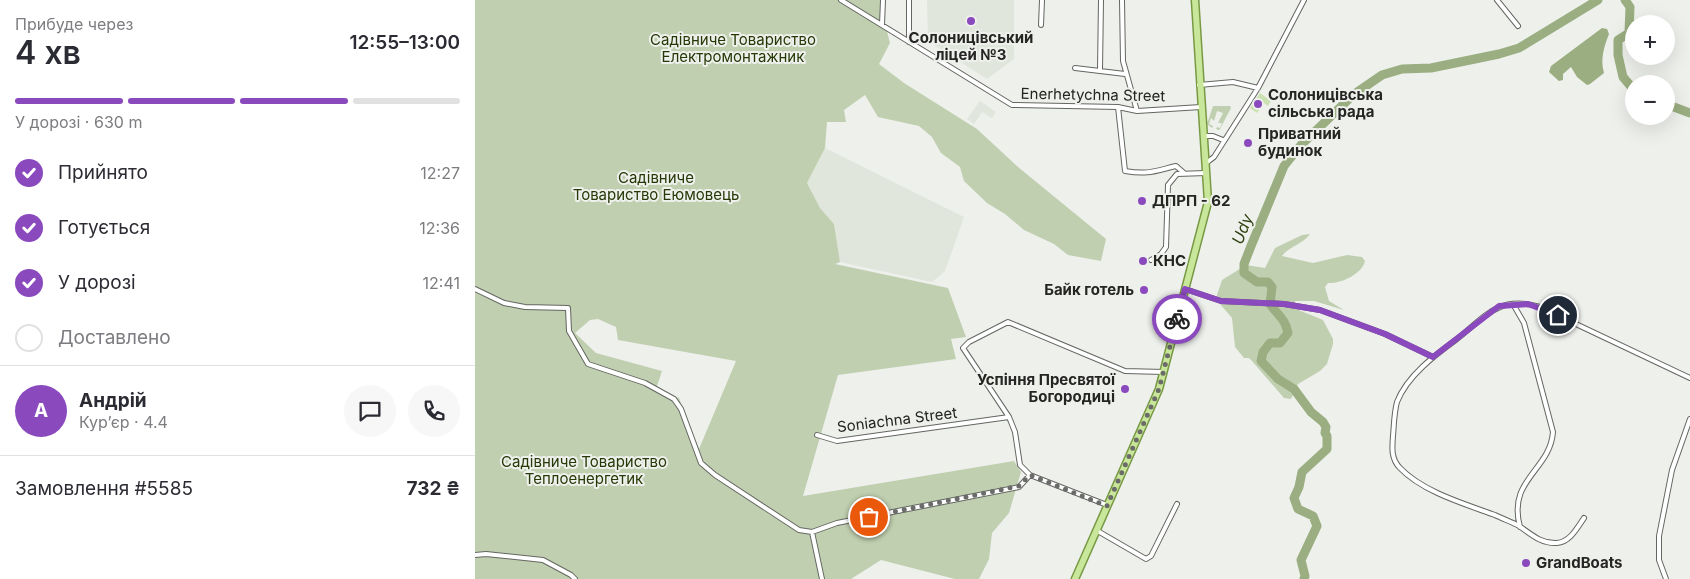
<!DOCTYPE html>
<html lang="uk">
<meta charset="utf-8">
<style>
body{margin:0;font-family:Inter,sans-serif;background:#f7f7f7;color:#2b2b33;height:100vh;display:flex;flex-direction:column;font-size:19px;white-space:nowrap}
*{box-sizing:border-box;margin:0}
p{font-size:16px;color:#7c7c81}
.icon{flex:none;width:28px;height:28px;fill:none;stroke:currentColor;stroke-width:2;stroke-linecap:round;stroke-linejoin:round}
.map{position:relative;flex:1;overflow:hidden}
.panel{display:flex;flex-direction:column;background:#fff;width:475px}
.panel>*{flex:none}
.buttons{position:absolute;left:1150px;top:15px;display:grid;gap:10px}
.buttons a{display:grid;place-items:center;width:50px;height:50px;border-radius:50%;background:#fff;box-shadow:0 5px 20px #0002;font-size:25px}
.pin{position:absolute;display:grid;place-items:center;width:42px;height:42px;color:#fff;margin:-21px;border:2px solid #fff;border-radius:50%;box-shadow:0 1px 5px #0007}
.courier{position:absolute;display:grid;place-items:center;width:50px;height:50px;margin:-25px;border:4px solid #8b49be;border-radius:50%;background:#fff;color:#222;box-shadow:0 1px 6px #0007}
.head em{font-style:normal;font-weight:600}
.head div{display:flex;flex-direction:column-reverse}
.head{display:flex;align-items:center;justify-content:space-between;height:85px;padding:0 15px}
h1{font-size:32px;font-weight:600;line-height:38px}
.bar{display:grid;grid-template-columns:repeat(4,1fr);gap:8px 5px;align-content:center;height:60px;padding:0 15px}
.bar i{height:6px;border-radius:4px;background:#e1e1e2}
.bar .selected{background:#8b49be}
.bar p{grid-column:span 4}
.line{display:flex;align-items:center;gap:12px;padding:0 15px;border-top:1px solid #e1e1e2}
.line div{flex:1}
.round{display:grid;place-items:center;flex:none;width:52px;height:52px;border-radius:26px;background:#f7f7f7}
ol{padding:0 15px;list-style:none}
li{display:flex;align-items:center;gap:15px;height:55px}
li p{margin-inline-start:auto}
li .icon{padding:5px;border-radius:50%;background:#8b49be;color:#fff;stroke-width:4}
li:last-child{color:#7c7c81}
li i{width:28px;height:28px;border:2px solid #e1e1e2;border-radius:50%}
main{display:flex;flex:1;min-height:0}
.map>svg:first-child{display:block}
</style>
<main>
<section class="panel">
<div class="head"><div><h1>4 хв</h1><p>Прибуде через</p></div><em>12:55–13:00</em></div>
<div class="bar"><i class="selected"></i><i class="selected"></i><i class="selected"></i><i></i><p>У дорозі · 630 m</p></div>
<ol>
<li><svg class="icon" aria-label="check" viewBox="0 0 24 24"><path d="M5 12l5 5 9-10"/></svg>Прийнято<p>12:27</p></li>
<li><svg class="icon" aria-label="check" viewBox="0 0 24 24"><path d="M5 12l5 5 9-10"/></svg>Готується<p>12:36</p></li>
<li><svg class="icon" aria-label="check" viewBox="0 0 24 24"><path d="M5 12l5 5 9-10"/></svg>У дорозі<p>12:41</p></li>
<li><i></i>Доставлено</li>
</ol>
<div class="line" style="height:90px"><b class="round" style="background:#8b49be;color:#fff">А</b><div><b>Андрій</b><p>Кур’єр · 4.4</p></div><a class="round"><svg class="icon" aria-label="chat" viewBox="0 0 24 24"><path d="M4 5h16v11H9l-5 4z"/></svg></a><a class="round"><svg class="icon" aria-label="phone" viewBox="0 0 24 24"><path d="M5 4h4l2 5-3 2q2 4 5 5l2-3 5 2v4C11 20 4 13 5 4z"/></svg></a></div>
<div class="line" style="height:65px"><div>Замовлення #5585</div><b>732 ₴</b></div>
</section>
<div class="map">
<svg width="1215" height="579" viewBox="0 0 1215 579">
<rect width="100%" height="100%" fill="#eef0ec"/>
<!-- built -->
<path fill="#e0e6db" d="M452 0H539V59L512 79 453 41Z
M505 101 521 112 517 118 507 112 499 124 492 119Z
M350 148 489 217 470 271 457 282 365 262 359 224 345 208 332 183Z"/>
<!-- green -->
<path fill="#c0cfb0" fill-rule="evenodd" d="M0 0H407V12L415 43 404 64 429 83 502 129 543 167 631 239 626 261 593 255 579 244 549 230 530 214 512 203 489 181 485 167 466 153 457 137 444 126 403 117 390 95 369 110 371 122H352L350 148 332 183 345 208 359 224 365 262 360 264 473 288 491 337 476 339 481 359 363 375 328 496 539 461 546 472 534 513 517 533 514 559 504 579H480L406 560 376 579H0ZM123 319 141 327 143 340 261 361 224 449 204 398 181 389 187 371 121 353 100 333 115 320Z
M738 106H755L756 108 745 129 744 130 741 129 742 127 745 128 747 123H743L748 113 742 111 739 121 736 118 734 124 738 126 737 128 732 124Z
M835 234C828 244 813 247 807 256L838 263 872 255 887 257 890 261C887 274 866 284 853 283L850 287 854 301 869 310 839 301H820L821 309 848 320 858 339V344L852 364 845 371 823 384 816 399 809 398 777 361 774 358H769L760 347 757 318 745 304 742 295 747 280 771 265 790 268 800 248 827 235Z"/>
<!-- water -->
<path fill="#9aae81" d="M1127 28 1132 29 1134 34C1129 47 1125 59 1129 73L1115 84 1112 85 1102 77 1096 67 1088 74V80L1084 81 1074 72 1076 66Z"/>
<g fill="none" stroke-linecap="round" stroke-linejoin="round">
<!-- river -->
<path stroke="#9aae81" stroke-width="9" d="M1150 0 1155 7 1154 33 1143 40V55L1148 77 1159 90
M1191 104 1215 113
M829 579 830 576 826 560 842 526 838 516 823 509 819 498 824 487 827 472 852 449V436L850 433 851 427 848 422 836 412 819 389 803 379 786 361 788 352 795 343H805L813 333C810 318 803 316 795 304L797 287 793 282H782L769 273V264L776 246 809 166 826 145 878 95 907 75 927 69 956 68 1024 54 1044 48 1123 0"/>
</g>
<!-- building -->
<path fill="#cce1b2" d="M785 93 796 101 793 106 789 103 782 113 775 108Z"/>
<g fill="none" stroke-linecap="round" stroke-linejoin="round">
<!-- street casing -->
<g stroke="#646662" stroke-width="6">
<path id="street" d="M366 0 537 105 643 107 662 111 726 107
M647 0 648 61 662 111
M1022 0 1043 26
M407 25 408 0
M566 25 567 0
M434 42V0
M600 68 650 74
M625 70 626 0
M724 85 758 82 783 88
M643 107 650 171C673 175 680 171 701 166L709 173
M728 136H738L748 140
M731 163 739 157 783 88 829 0
M676 260 686 254 691 247 693 185 702 174 731 173
M0 289 29 303 50 307 93 308 94 331 113 364 170 383 199 399 206 409 226 463 240 475 324 530 337 532 362 523 544 487 555 475
M710 289 746 301 809 304 845 310 910 334 958 357
M1038 304 1049 323 1078 432C1075 471 1032 479 1045 527
M342 435 362 441 534 417
M632 505 555 475 545 465 540 432 534 417 488 348 494 342 533 322 650 371 689 372
M1109 518C1102 528 1095 542 1082 543 1066 544 1056 534 1044 526 1037 522 1028 519 1020 515 990 504 948 492 925 468 916 459 917 448 918 436 919 425 919 413 922 402 932 376 960 355 982 339 1011 316 1024 295 1065 307L1215 378
M621 530 671 559 676 556 702 504
M337 532 347 579
M0 555 11 554 68 560 96 575 100 579
M1191 579 1184 560V536L1197 470 1215 419"/>
</g>
<!-- primary casing -->
<g stroke="#789944" stroke-width="9">
<path id="primary" d="M600 579 684 389 733 202 720 0"/>
</g>
<!-- street -->
<use href="#street" stroke="#fff" stroke-width="4"/>
<!-- primary -->
<use href="#primary" stroke="#c9e79a" stroke-width="6"/>
</g>
<g fill="none" stroke-linecap="round" stroke-linejoin="round">
<!-- done -->
<path stroke="#6b6c6a" stroke-width="5" stroke-dasharray="0 9" d="M394 517 544 486 555 475 632 506 684 389 702 319"/>
<!-- route -->
<path stroke="#8b49be" stroke-width="6" d="M702 319 710 289 746 301 809 304 845 310 910 334 958 357 1024 306 1053 304 1083 315"/>
</g>
<!-- markers -->
<g fill="#8b49be" stroke="#eef0ec" stroke-width="2">
<circle cx="496" cy="21" r="5"/>
<circle cx="783" cy="104" r="5"/>
<circle cx="773" cy="143" r="5"/>
<circle cx="667" cy="201" r="5"/>
<circle cx="668" cy="261" r="5"/>
<circle cx="669" cy="290" r="5"/>
<circle cx="650" cy="389" r="5"/>
<circle cx="1051" cy="563" r="5"/>
</g>
<g text-anchor="middle" stroke-width="4" stroke-linejoin="round" paint-order="stroke">
<!-- poi labels -->
<g font-size="15" font-weight="bold" fill="#252524" stroke="#eef0ec" text-anchor="start">
<text x="496" y="43" text-anchor="middle">Солоницівський<tspan x="496" dy="17">ліцей №3</tspan></text>
<text x="793" y="100">Солоницівська<tspan x="793" dy="17">сільська рада</tspan></text>
<text x="783" y="139">Приватний<tspan x="783" dy="17">будинок</tspan></text>
<text x="677" y="206">ДПРП - 62</text>
<text x="678" y="266">КНС</text>
<text x="659" y="295" text-anchor="end">Байк готель</text>
<text x="640" y="385" text-anchor="end">Успіння Пресвятої<tspan x="640" dy="17">Богородиці</tspan></text>
<text x="1061" y="568">GrandBoats</text>
</g>
<!-- park labels -->
<g font-size="15" fill="#263805" stroke="#eef0ec">
<text x="258" y="45">Садівниче Товариство<tspan x="258" dy="17">Електромонтажник</tspan></text>
<text x="181" y="183">Садівниче<tspan x="181" dy="17">Товариство Еюмовець</tspan></text>
<text x="109" y="467">Садівниче Товариство<tspan x="109" dy="17">Теплоенергетик</tspan></text>
</g>
<!-- street labels -->
<g font-size="15" fill="#252524" stroke="#eef0ec">
<text transform="translate(618 95) rotate(1)" y="5">Enerhetychna Street</text>
<text transform="translate(422 420) rotate(-7)" y="5">Soniachna Street</text>
</g>
<!-- water labels -->
<g font-size="16" font-style="italic" fill="#2f4210" stroke="#eef0ec">
<text transform="translate(767 229) rotate(-69)" y="6">Udy</text>
</g>
</g>
</svg>
<div class="buttons">
<a>+</a>
<a>−</a>
</div>
<div class="pin" style="left:394px;top:517px;background:#ea580c"><svg class="icon" aria-label="bag" viewBox="0 0 24 24"><path d="M5 8h14l-1 12H6zM9 8a3 3 0 0 1 6 0"/></svg></div>
<div class="pin" style="left:1083px;top:315px;background:#1f2937"><svg class="icon" aria-label="home" viewBox="0 0 24 24"><path d="M3 11l9-7 9 7M6 9v11h12V9"/></svg></div>
<div class="courier" style="left:702px;top:319px"><svg class="icon" aria-label="bike" viewBox="0 0 24 24"><circle cx="6" cy="16" r="4"/><circle cx="18" cy="16" r="4"/><path d="M6 16l4-8h5l3 8M10 8l3 8H6M13 5h3"/></svg></div>
</div>
</main>
